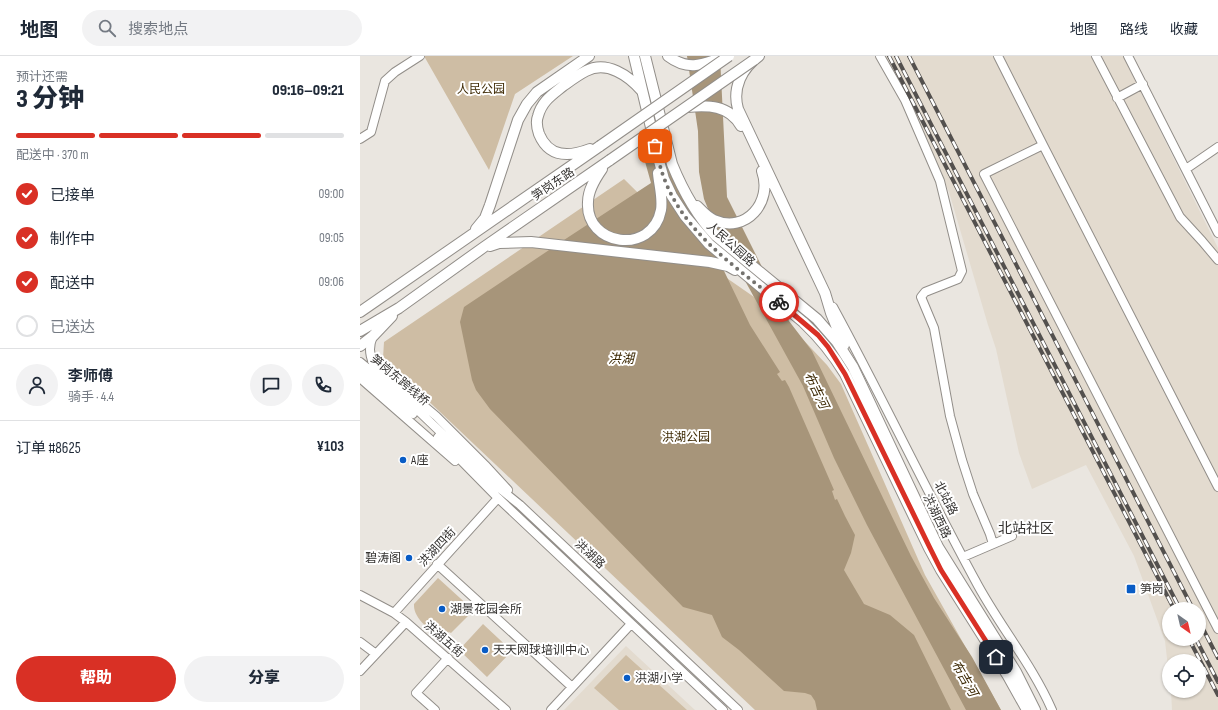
<!DOCTYPE html>
<html lang="zh">
<meta charset="utf-8">
<style>
body{margin:0;font-family:"Sofia Sans Condensed","Noto Sans SC",sans-serif;background:#f2f2f3;color:#1f2937;height:100vh;display:flex;flex-direction:column;font-size:15px;white-space:nowrap}
*{box-sizing:border-box;margin:0}
p{font-size:13px;color:#747a83}
.icon{flex:none;width:22px;height:22px;fill:none;stroke:currentColor;stroke-width:2;stroke-linecap:round;stroke-linejoin:round}
.map{position:relative;flex:1;overflow:hidden}
.panel{display:flex;flex-direction:column;background:#fff;width:360px}
.panel>*{flex:none}
.needle{width:26px;rotate:146deg}
.controls{position:absolute;left:802px;top:546px;display:grid;gap:8px}
.controls a{display:grid;place-items:center;width:44px;height:44px;border-radius:50%;background:#fff;box-shadow:0 1px 3px #0004;font-size:20px}
.pin{position:absolute;display:grid;place-items:center;width:34px;height:34px;color:#fff;margin:-17px;border-radius:8px;box-shadow:0 2px 6px #0006}
.courier{position:absolute;display:grid;place-items:center;width:40px;height:40px;margin:-20px;border:3px solid #d93025;border-radius:50%;background:#fff;color:#222;box-shadow:0 1px 5px #0007}
.overview em{font-style:normal;font-weight:800}
.overview div{display:flex;flex-direction:column-reverse}
.overview{display:flex;align-items:center;justify-content:space-between;height:68px;padding:0 16px}
h1{font-size:26px;font-weight:800;line-height:30px}
.bar{display:grid;grid-template-columns:repeat(4,1fr);gap:6px 4px;align-content:center;height:48px;padding:0 16px}
.bar i{height:5px;border-radius:3px;background:#e0e1e3}
.bar .on{background:#d93025}
.bar p{grid-column:span 4}
.line{display:flex;align-items:center;gap:10px;padding:0 16px;border-top:1px solid #e0e1e3}
.line div{flex:1}
.round{display:grid;place-items:center;flex:none;width:42px;height:42px;border-radius:21px;background:#f2f2f3}
ol{padding:0 16px;list-style:none}
li{display:flex;align-items:center;gap:12px;height:44px}
li p{margin-inline-start:auto}
li .icon{padding:4px;border-radius:50%;background:#d93025;color:#fff;stroke-width:4}
li:last-child{color:#747a83}
li i{width:22px;height:22px;border:2px solid #e0e1e3;border-radius:50%}
.cta{display:flex;gap:8px;margin-top:auto;padding:8px 16px}
.cta a{flex:1;height:46px;border-radius:24px;background:#d93025;color:#fff;font-size:16px;font-weight:800;line-height:46px;text-align:center}
.cta a+a{background:#f2f2f3;color:#1f2937}
header{display:flex;align-items:center;gap:24px;box-sizing:border-box;height:56px;padding:0 20px;background:#fff;border-bottom:1px solid #e0e1e3}
header strong{font-size:19px}
nav{display:flex;gap:22px;margin-inline-start:auto;font-size:14px}
.search{width:280px;height:36px;background:#f2f2f3;display:flex;align-items:center;gap:10px;box-sizing:border-box;padding:0 14px;border-radius:22px;color:#747a83;font-size:15px}
main{display:flex;flex:1;min-height:0}
.map>svg:first-child{display:block}
</style>
<header>
<strong>地图</strong>
<div class="search"><svg class="icon" aria-label="search" viewBox="0 0 24 24"><circle cx="10" cy="10" r="6"/><path d="M15 15l6 6"/></svg>搜索地点</div>
<nav><a>地图</a><a>路线</a><a>收藏</a></nav>
</header>
<main>
<section class="panel">
<div class="overview"><div><h1>3 分钟</h1><p>预计还需</p></div><em>09:16–09:21</em></div>
<div class="bar"><i class="on"></i><i class="on"></i><i class="on"></i><i></i><p>配送中 · 370 m</p></div>
<ol>
<li><svg class="icon" aria-label="check" viewBox="0 0 24 24"><path d="M5 12l5 5 9-10"/></svg>已接单<p>09:00</p></li>
<li><svg class="icon" aria-label="check" viewBox="0 0 24 24"><path d="M5 12l5 5 9-10"/></svg>制作中<p>09:05</p></li>
<li><svg class="icon" aria-label="check" viewBox="0 0 24 24"><path d="M5 12l5 5 9-10"/></svg>配送中<p>09:06</p></li>
<li><i></i>已送达</li>
</ol>
<div class="line" style="height:72px"><a class="round"><svg class="icon" aria-label="person" viewBox="0 0 24 24"><circle cx="12" cy="8" r="4"/><path d="M4 21q1-7 8-7t8 7"/></svg></a><div><b>李师傅</b><p>骑手 · 4.4</p></div><a class="round"><svg class="icon" aria-label="chat" viewBox="0 0 24 24"><path d="M4 5h16v11H9l-5 4z"/></svg></a><a class="round"><svg class="icon" aria-label="phone" viewBox="0 0 24 24"><path d="M5 4h4l2 5-3 2q2 4 5 5l2-3 5 2v4C11 20 4 13 5 4z"/></svg></a></div>
<div class="line" style="height:52px"><div>订单 #8625</div><b>¥103</b></div>
<div class="cta"><a>帮助</a><a>分享</a></div>
</section>
<div class="map">
<svg width="858" height="654" viewBox="0 0 858 654">
<rect width="100%" height="100%" fill="#eae6e0"/>
<!-- built -->
<path fill="#e3dbcf" fill-rule="evenodd" d="M523 0H763L858 192V654H812L811 635H839V605H809V620L805 585 774 500 726 409 672 433 659 397 636 293 628 269 589 136 558 67ZM809 553H839V583H809Z
M266 590 335 654H204Z"/>
<!-- green -->
<path fill="#cebda4" d="M64 0H213L155 38 129 114Z
M264 123 358 216 397 243 435 275 467 309 481 328 565 519 641 654H395L23 302 24 286Z
M78 522 111 552V557L91 577 89 576 81 583C71 574 53 563 54 548Z
M123 568 152 595 127 621 99 594Z
M266 599 327 654H259L234 632Z"/>
<!-- water -->
<path fill="#a7957a" d="M327 0H360L367 141 429 265 452 295 551 500 574 542 612 601 641 654H606L507 469 474 402 443 330 356 172 344 143 339 116 338 75Z
M303 88 390 269 420 316 417 318 422 325 425 324 429 331 474 434 472 435 475 444 477 443 485 460 495 479 491 497 484 514 504 548 530 559 554 579 591 654H457L455 645 451 639 445 637 424 635 379 594 362 581 352 559 323 551 130 353 116 334 112 324 100 266 104 251 207 182 291 127 284 102Z"/>
<g fill="none" stroke-linecap="round" stroke-linejoin="round">
<!-- minor casing -->
<g stroke="#928e89" stroke-width="10">
<path id="minor" d="M520 0 545 44 580 125 602 215 598 223 565 236 561 241 574 272 590 360 602 404 613 438 630 478 633 488
M638 0 683 89
M736 0 820 161 842 185 858 204
M768 0 858 177
M757 42 783 28
M0 83 11 76 25 25 35 16 60 0
M826 113 858 91
M473 251C522 341 566 434 615 524 638 568 672 608 692 654
M13 280C9 290 9 297 13 307L76 360 125 409 148 434
M0 306 46 343 139 432 160 449 378 654
M0 314 53 358
M0 322 95 405
M78 381 138 442 363 654
M858 431 683 89 624 118 858 573
M603 501 652 480
M77 508 212 631
M0 539 34 557 46 566 146 654
M34 557 138 442
M0 586 16 598
M0 615 46 566
M75 654 56 637 88 602
M191 654 271 568"/>
</g>
<!-- major casing -->
<g stroke="#928e89" stroke-width="12">
<path id="major" d="M274 0 299 105 304 123 312 140 325 160 349 188 443 266C460 282 473 298 485 318L569 492 581 514 648 620 667 654
M285 0 312 108C323 135 336 159 356 180L457 263 477 286 493 311 578 491 656 616 675 654
M308 0C329 16 344 8 366 0
M399 0C382 12 372 32 378 53L465 237 471 257 484 289
M327 51C348 49 369 49 381 70
M230 93C209 101 189 102 179 78 177 72 176 65 178 60 182 45 192 39 203 30 210 25 218 19 226 15 247 4 269 20 282 35
M242 113C235 123 228 134 228 146 225 190 292 200 301 154 303 142 299 129 298 117
M337 150C342 155 347 161 354 164 386 178 413 146 402 115
M116 173 125 162 130 149 158 64 167 48 177 36 229 0
M130 190 139 187 171 186 350 206 368 210 375 214
M0 256 240 90
M0 275 39 252 124 191 250 104
M0 290 13 280 32 260"/>
</g>
<!-- minor -->
<use href="#minor" stroke="#fff" stroke-width="8"/>
<!-- major -->
<use href="#major" stroke="#fff" stroke-width="10"/>
<!-- rail casing -->
<g stroke="#53504e" stroke-width="4">
<path id="rail" d="M529 0 814 553
M536 0 820 553
M549 0 833 553
M839 565 858 602
M829 583 858 639
M836 583 858 626"/>
</g>
<!-- rail -->
<use href="#rail" stroke="#fff" stroke-width="2.5" stroke-dasharray="8" stroke-linecap="butt"/>
<!-- major-bridge casing -->
<g stroke="#928e89" stroke-width="12" stroke-linecap="butt">
<path id="major-bridge" d="M240 90 369 0
M250 104 394 4"/>
</g>
<!-- major-bridge -->
<use href="#major-bridge" stroke="#fff" stroke-width="10"/>
</g>
<g fill="none" stroke-linecap="round" stroke-linejoin="round">
<!-- done -->
<path stroke="#74726e" stroke-width="4" stroke-dasharray="0 7.2" d="M295 90C298 101 300 112 304 122 324 177 376 211 419 246"/>
<!-- route -->
<path stroke="#d93025" stroke-width="5" d="M419 246 458 279 468 291 485 318 570 492 581 514 636 601"/>
</g>
<!-- markers -->
<g fill="#095cc5" stroke="#fff" stroke-width="1.5">
<circle cx="43" cy="404" r="4"/>
<circle cx="49" cy="502" r="4"/>
<rect x="766" y="528" width="10" height="10" rx="2"/>
<circle cx="82" cy="553" r="4"/>
<circle cx="125" cy="594" r="4"/>
<circle cx="267" cy="622" r="4"/>
</g>
<g text-anchor="middle" stroke-width="4" stroke-linejoin="round" paint-order="stroke">
<!-- park labels -->
<g font-size="12" fill="#3e2a04" stroke="#fff">
<text x="121" y="37">人民公园</text>
<text x="326" y="385">洪湖公园</text>
</g>
<!-- street labels -->
<g font-size="12" fill="#353331" stroke="#fff">
<text transform="translate(193 128) rotate(-34)" y="4">笋岗东路</text>
<text transform="translate(371 188) rotate(42)" y="4">人民公园路</text>
<text transform="translate(40 324) rotate(40)" y="4">笋岗东跨线桥</text>
<text transform="translate(586 442) rotate(63)" y="4">北站路</text>
<text transform="translate(577 460) rotate(64)" y="4">洪湖西路</text>
<text transform="translate(77 491) rotate(-47)" y="4">洪湖四街</text>
<text transform="translate(230 498) rotate(43)" y="4">洪湖路</text>
<text transform="translate(84 583) rotate(41)" y="4">洪湖五街</text>
</g>
<!-- poi labels -->
<g font-size="12" fill="#353331" stroke="#fff" text-anchor="start">
<text x="51" y="408">A座</text>
<text x="41" y="506" text-anchor="end">碧涛阁</text>
<text x="780" y="537">笋岗</text>
<text x="90" y="557">湖景花园会所</text>
<text x="133" y="598">天天网球培训中心</text>
<text x="275" y="626">洪湖小学</text>
</g>
<!-- water labels -->
<g font-size="13" font-style="italic" fill="#3a2600" stroke="#fff">
<text x="261" y="307">洪湖</text>
<text transform="translate(457 334) rotate(64)" y="5">布吉河</text>
<text transform="translate(605 622) rotate(60)" y="5">布吉河</text>
</g>
<!-- quarter labels -->
<g font-size="14" fill="#353331" stroke="#fff">
<text x="666" y="477">北站社区</text>
</g>
</g>
</svg>
<div class="controls">
<a><svg class="needle" viewBox="-14 -14 28 28"><path d="M0-13l5 13h-10z" fill="#e53935"/><path d="M0 13l5-13h-10z" fill="#747a83"/></svg></a>
<a><svg class="icon" aria-label="locate" viewBox="0 0 24 24"><circle cx="12" cy="12" r="6"/><path d="M12 2v4M12 18v4M2 12h4M18 12h4"/></svg></a>
</div>
<div class="pin" style="left:295px;top:90px;background:#ea580c"><svg class="icon" aria-label="bag" viewBox="0 0 24 24"><path d="M5 8h14l-1 12H6zM9 8a3 3 0 0 1 6 0"/></svg></div>
<div class="pin" style="left:636px;top:601px;background:#1f2937"><svg class="icon" aria-label="home" viewBox="0 0 24 24"><path d="M3 11l9-7 9 7M6 9v11h12V9"/></svg></div>
<div class="courier" style="left:419px;top:246px"><svg class="icon" aria-label="bike" viewBox="0 0 24 24"><circle cx="6" cy="16" r="4"/><circle cx="18" cy="16" r="4"/><path d="M6 16l4-8h5l3 8M10 8l3 8H6M13 5h3"/></svg></div>
</div>
</main>
